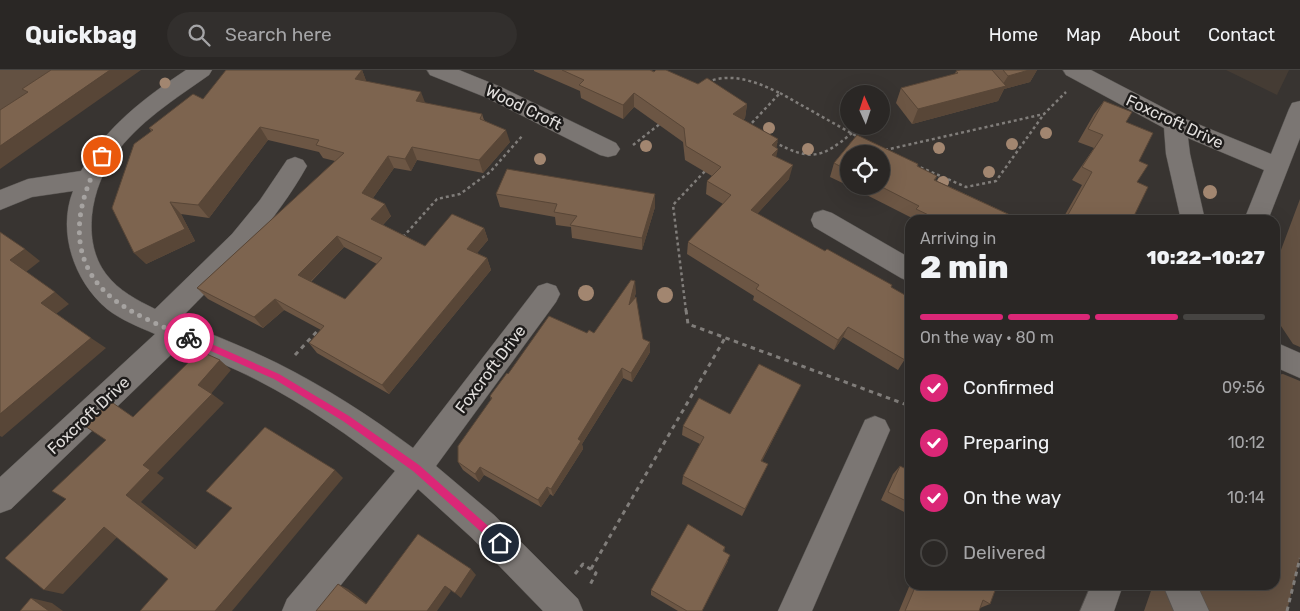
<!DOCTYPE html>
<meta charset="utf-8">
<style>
body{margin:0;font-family:Rubik,sans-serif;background:#322f2d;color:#f1f3f6;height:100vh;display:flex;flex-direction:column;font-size:19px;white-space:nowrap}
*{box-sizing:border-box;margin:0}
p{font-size:16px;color:#a5a5a7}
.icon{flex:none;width:28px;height:28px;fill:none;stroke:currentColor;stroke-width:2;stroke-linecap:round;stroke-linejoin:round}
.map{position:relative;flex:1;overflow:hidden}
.details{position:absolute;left:905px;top:145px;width:375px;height:375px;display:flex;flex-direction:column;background:#2a2725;border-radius:15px;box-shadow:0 5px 20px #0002,0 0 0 1px #464442}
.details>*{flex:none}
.needle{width:32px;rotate:357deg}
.fabs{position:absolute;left:840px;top:15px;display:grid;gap:10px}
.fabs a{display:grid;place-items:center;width:50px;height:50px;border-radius:50%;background:#2a2725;box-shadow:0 5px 20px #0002,0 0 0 1px #464442;font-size:25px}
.pin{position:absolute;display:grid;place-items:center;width:42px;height:42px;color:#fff;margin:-21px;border:2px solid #fff;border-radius:50%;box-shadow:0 1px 5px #0007}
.courier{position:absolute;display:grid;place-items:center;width:50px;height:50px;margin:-25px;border:4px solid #db2777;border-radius:50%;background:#fff;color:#222;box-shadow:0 1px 6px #0007}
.overview em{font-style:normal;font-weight:800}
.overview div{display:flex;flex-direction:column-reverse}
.overview{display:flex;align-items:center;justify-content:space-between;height:85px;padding:0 15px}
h1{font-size:32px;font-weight:800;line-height:38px}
.bar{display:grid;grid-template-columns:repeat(4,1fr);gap:8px 5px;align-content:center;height:60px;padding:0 15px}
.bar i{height:6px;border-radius:4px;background:#464442}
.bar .current{background:#db2777}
.bar p{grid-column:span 4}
ol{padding:0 15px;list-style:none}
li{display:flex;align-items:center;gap:15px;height:55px}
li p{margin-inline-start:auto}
li .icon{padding:5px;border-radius:50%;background:#db2777;color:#fff;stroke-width:4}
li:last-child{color:#a5a5a7}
li i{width:28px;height:28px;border:2px solid #464442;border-radius:50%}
header{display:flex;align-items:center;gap:30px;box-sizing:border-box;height:70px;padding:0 25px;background:#2a2725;border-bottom:1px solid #464442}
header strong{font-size:24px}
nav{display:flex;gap:28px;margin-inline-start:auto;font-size:18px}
.search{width:350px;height:45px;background:#322f2d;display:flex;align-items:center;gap:12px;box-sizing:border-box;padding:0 18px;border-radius:28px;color:#a5a5a7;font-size:19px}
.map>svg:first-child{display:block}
</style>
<header>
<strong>Quickbag</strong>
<div class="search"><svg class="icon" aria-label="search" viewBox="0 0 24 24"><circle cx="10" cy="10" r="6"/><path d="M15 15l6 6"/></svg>Search here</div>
<nav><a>Home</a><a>Map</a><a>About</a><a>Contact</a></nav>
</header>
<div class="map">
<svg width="1300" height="541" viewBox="0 0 1300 541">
<rect width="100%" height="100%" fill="#383431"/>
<!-- built -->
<path fill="#453c34" d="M1226 0H1289L1277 25Z"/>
<!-- green -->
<path fill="#635142" d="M0 0H65L0 42Z
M1300 129V277L1293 274 1275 247V196Z
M1283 304 1300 311V488L1287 541H1204L1189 515H1275V305Z
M1153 515H1168L1183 541H1144Z"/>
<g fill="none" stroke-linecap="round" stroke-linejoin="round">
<!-- minor casing -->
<g stroke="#565350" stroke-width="1">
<path id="minor" d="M186 0H212L209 5C175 29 138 52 114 86 91 118 81 171 106 204 119 221 137 230 155 239L232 164 260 130 287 90 295 87 303 90 307 96C272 158 228 200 179 250 212 265 245 277 277 293 325 317 370 346 413 378L538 216 547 213 556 216 560 224 556 232 436 396 494 445 578 529 583 541H543L472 468 418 419 320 541H282L287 529 395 401C351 367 306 335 257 310 232 297 206 287 180 276L11 439 0 443V407L155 264C139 257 121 250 107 239 74 211 57 162 73 121L32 127 0 140V120L28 109 81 101C106 57 144 28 186 0Z
M427 0H459L501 17 616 73 620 79 616 85 608 87 600 85 485 27 430 5Z
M1063 0H1091L1183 48 1271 84 1289 39 1292 33 1300 31V68L1268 150H1244L1264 100 1188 68 1190 84 1205 150H1181L1166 84 1164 58 1066 5Z
M823 140 832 143 910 188V212L901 208 814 157 811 150 814 143Z
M1275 272 1300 283V308L1275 297Z
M875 346 885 350 890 360 812 541H778L865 350Z
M1091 515H1123L1114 541H1080Z
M1163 515H1197L1209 541H1174Z"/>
</g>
<!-- path-far1 -->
<path stroke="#807d7a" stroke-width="2.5" stroke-dasharray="3 3" stroke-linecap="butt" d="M707 12C733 2 756 12 780 23L749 56
M780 23 858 67
M774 72C810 91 821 89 852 63
M633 75 661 53
M885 80 1044 44 1066 22
M915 95 966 117 996 111 1044 44
M403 167 437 129 460 124 490 102 523 65
M686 241 673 135 706 100"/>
<!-- path -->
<path stroke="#807d7a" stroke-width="3" stroke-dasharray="4.5 4.5" stroke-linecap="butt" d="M686 240 688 254 910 336
M295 285 321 257
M591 499 725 268
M575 504 583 494 596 503 589 517
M1287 541 1300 488"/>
<!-- minor -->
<use href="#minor" fill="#7b7673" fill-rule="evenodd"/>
</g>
<!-- trees -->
<g fill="#a28670">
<circle cx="165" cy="13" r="5.5"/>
<circle cx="769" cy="58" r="6"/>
<circle cx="1046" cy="63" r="6"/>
<circle cx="1012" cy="74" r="6"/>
<circle cx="646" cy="76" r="6"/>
<circle cx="939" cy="78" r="6"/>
<circle cx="808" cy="79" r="6"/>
<circle cx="540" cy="89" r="6"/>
<circle cx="989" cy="102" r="6"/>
<circle cx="943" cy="112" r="6"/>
<circle cx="1210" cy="122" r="7"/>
<circle cx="586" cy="223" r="8"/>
<circle cx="665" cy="225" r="8"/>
</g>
<!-- wall -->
<path fill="#6c5644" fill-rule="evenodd" d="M362 0 366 11 425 33 482 44 484 50 510 72 483 103 417 90 411 101 394 98 373 128 391 146 383 155 425 176 484 158 488 170 477 183 487 188 491 200 389 324 317 283 309 273 321 260 284 240 263 258 208 229 197 218 335 91 323 88 319 82 268 70 209 148 181 144 195 171 146 194 151 61 149 58 203 29ZM344 177 377 194 345 229 311 212Z
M534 0H650L698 14 747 34 745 48 743 50 776 78V87L789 109 757 144 891 217 910 281 898 300 843 267 834 280 753 230 754 226 687 184 688 172 723 134 706 124 707 111 712 106 685 90 683 72 634 37 623 49 581 28 580 21 534 1Z
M961 0H1037L1030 12 1004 19 998 31 912 54 896 33 901 18 955 4 956 1Z
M1104 31 1126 52 1139 91 1137 112 1132 150H1062L1082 115 1072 110 1094 78 1078 72 1094 44Z
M857 65 918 94 917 96 937 106 935 110 1021 150H911L912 148 849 116H881V84H849V116L830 107 834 93Z
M496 124 655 137 642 180 572 168 571 157 556 155 555 147 500 137Z
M636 222 634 230 643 269 650 282 632 312 623 308 582 374 583 379 553 426 550 424 541 437 484 405 479 412 463 400 458 392 491 330 490 326 508 304 587 263H594Z
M796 324 762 391 768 394 742 446 682 414 683 406 700 374 682 365 683 356 730 344Z
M900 396 910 401V445L881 430 893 404Z
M725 477 724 482 728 491 702 541H678L651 525V520Z
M912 515H997L990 534 980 538 979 541H899L909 517Z"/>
<!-- shaded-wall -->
<path fill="#584637" d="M110 0H141L0 99V76Z
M362 0 367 13 355 9Z
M1029 0H1037L1030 12 1004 19 998 31 912 54 918 39 1001 17 1008 6Z
M421 22 426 35 416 31Z
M634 23V37L623 49V35Z
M747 34 745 48 732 58 733 44Z
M260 57 268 70 209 148 198 135Z
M506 60 510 72 483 103 479 90Z
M778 69 776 81 778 79 775 92 770 98 772 75Z
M412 77 417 90 411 101 405 89Z
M388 86 394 98 368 135 362 123Z
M793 95 789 109 749 153 751 140Z
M655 124V137L642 180V168Z
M170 132 181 144 195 171 146 194 134 183Z
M385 134 391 146 377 161 371 149Z
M484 158 488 170 471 190 467 179Z
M337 166 344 177 306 216 298 205Z
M25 179 40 191 26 202 10 190Z
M487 188 491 200 389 324 382 315Z
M635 211 636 222 629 246V235Z
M55 222 69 234 56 244 41 233Z
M275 229 284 240 263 258 254 247Z
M848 257 843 267 834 280 838 270Z
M91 268 106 278 2 367 0 366V344Z
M650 272V282L632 312 631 303Z
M220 290 231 300 210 325 198 315Z
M622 298 623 308 582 374 583 379 553 426 551 419 578 369Z
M801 315 796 324 758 399 761 391Z
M212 324 224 333 157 403 164 408 141 432 208 485 195 479 126 425 143 395Z
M480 397 484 405 479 412 475 404Z
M335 400 343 408 232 541H215Z
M547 417 550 424 541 437 538 430Z
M104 457 120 464 63 524 44 520Z
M471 499 476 505 461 528 455 523Z
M338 514 348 519 374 539 366 534Z
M445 516 451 521 437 541H427Z
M31 528 52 533 63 541H49Z"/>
<!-- building -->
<path fill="#7d644f" stroke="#584637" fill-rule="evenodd" d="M51 0H110L0 76V40L28 22 22 19Z
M226 0H362L355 9 421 22 416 31 482 44 480 49 506 60 479 90 412 77 405 89 388 86 362 123 385 134 371 149 425 176 452 144 484 158 467 179 487 188 382 315 309 273 324 256 275 229 254 247 197 218 344 83 316 75 319 70 260 57 198 135 170 132 185 159 134 183 112 138 134 74 153 60 149 58 193 24 203 29ZM337 166 382 188 345 229 298 205Z
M562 0H650L654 2 656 0H666L698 14 707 8 747 34 733 44 778 69 772 75 778 79 772 85 793 95 751 140 825 181 827 179 892 215 891 217 910 228V281L905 290 848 257 838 270 756 219 759 215 688 172 731 125 707 111 721 97 686 76 684 58 634 23 623 35 579 15 584 10Z
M961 0H992L1006 16 918 39 901 18 958 3 956 1Z
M1003 0H1029L1008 6Z
M1104 31 1132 42 1126 52 1153 63 1139 91 1148 95 1137 112 1148 117 1132 150H1065L1092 102 1082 97 1103 65 1088 59Z
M857 65 918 94 917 96 937 106 934 110 1021 150H939L916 139 919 136 880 116H881V84H849V101L834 93Z
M507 99 655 124 642 168 570 155 577 146 554 142 557 134 496 124Z
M0 162 25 179 10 190 55 222 41 233 91 268 0 344Z
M631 210 635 211 629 235 636 227 643 269 650 272 631 303 622 298 578 369 581 371 551 419 547 417 538 430 480 397 475 404 458 392V376L492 328 490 326 507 303 508 304 549 246 587 263 589 260 594 263Z
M200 281 220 290 198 315 212 324 143 395 150 400 126 425 195 479 232 438 206 421 265 357 335 400 215 541H140L168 509 104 457 44 520 5 488 66 429 52 421 106 370 85 356 110 331 133 347Z
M759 294 801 315 761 391 768 394 745 439 683 406 704 367 683 356 699 328 730 344Z
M900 396 910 401V433L888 422Z
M688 454 725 477 723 481 730 485 702 541H687L651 520Z
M418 464 471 499 455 523 445 516 427 541H316L338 514 366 534Z
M916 515H997L990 534 983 530 979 541H905Z
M31 528 49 541H20Z"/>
<!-- route -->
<path fill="#db2777" d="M189 264 279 304 349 346 419 395 504 470V476H497L413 401 343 351 274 309 186 270V265Z"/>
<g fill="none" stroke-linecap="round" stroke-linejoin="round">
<!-- done -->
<path stroke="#a6a3a1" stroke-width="5" stroke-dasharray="0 9" d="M102 86C74 135 65 193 116 231 136 246 166 258 189 268"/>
</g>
<g text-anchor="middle" stroke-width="5" stroke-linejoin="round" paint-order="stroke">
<!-- street labels -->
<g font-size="16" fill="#e2dfdd" stroke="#1e1c1b">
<text transform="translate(524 37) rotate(26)" y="6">Wood Croft</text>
<text transform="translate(1175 51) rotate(25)" y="6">Foxcroft Drive</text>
<text transform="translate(490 299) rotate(-53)" y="6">Foxcroft Drive</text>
<text transform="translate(88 345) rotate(-43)" y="6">Foxcroft Drive</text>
</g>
</g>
</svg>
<div class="fabs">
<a><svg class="needle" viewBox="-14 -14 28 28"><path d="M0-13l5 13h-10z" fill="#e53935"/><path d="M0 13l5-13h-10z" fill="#a5a5a7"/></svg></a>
<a><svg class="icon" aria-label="locate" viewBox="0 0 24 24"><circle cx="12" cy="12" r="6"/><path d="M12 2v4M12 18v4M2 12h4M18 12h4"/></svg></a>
</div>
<div class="pin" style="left:102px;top:86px;background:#ea580c"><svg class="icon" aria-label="bag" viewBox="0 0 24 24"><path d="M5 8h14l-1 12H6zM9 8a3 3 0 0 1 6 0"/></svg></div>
<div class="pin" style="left:500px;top:473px;background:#1f2937"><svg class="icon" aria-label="home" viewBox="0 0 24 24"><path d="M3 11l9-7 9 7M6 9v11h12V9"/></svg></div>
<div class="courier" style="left:189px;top:268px"><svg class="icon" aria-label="bike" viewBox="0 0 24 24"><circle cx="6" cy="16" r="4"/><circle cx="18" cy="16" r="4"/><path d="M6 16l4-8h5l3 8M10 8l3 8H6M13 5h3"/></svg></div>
<section class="details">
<div class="overview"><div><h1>2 min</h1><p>Arriving in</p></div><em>10:22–10:27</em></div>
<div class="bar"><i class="current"></i><i class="current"></i><i class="current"></i><i></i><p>On the way · 80 m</p></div>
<ol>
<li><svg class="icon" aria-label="check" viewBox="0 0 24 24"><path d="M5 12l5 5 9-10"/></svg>Confirmed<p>09:56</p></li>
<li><svg class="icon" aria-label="check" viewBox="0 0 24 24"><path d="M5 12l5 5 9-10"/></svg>Preparing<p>10:12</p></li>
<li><svg class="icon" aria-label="check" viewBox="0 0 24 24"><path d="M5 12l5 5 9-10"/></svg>On the way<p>10:14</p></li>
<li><i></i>Delivered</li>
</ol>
</section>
</div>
